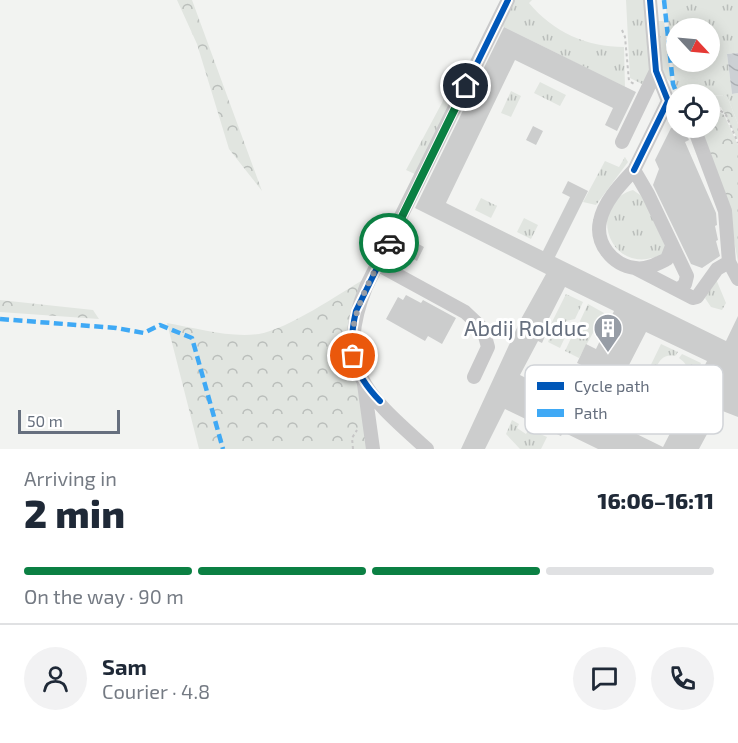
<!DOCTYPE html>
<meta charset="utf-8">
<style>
body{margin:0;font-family:"Exo 2",sans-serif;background:#f2f2f3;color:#1f2937;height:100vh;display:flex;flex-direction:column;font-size:22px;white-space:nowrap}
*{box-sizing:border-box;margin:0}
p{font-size:20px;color:#747a83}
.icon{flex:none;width:33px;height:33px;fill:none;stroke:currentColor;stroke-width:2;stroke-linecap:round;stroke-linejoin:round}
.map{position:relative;height:449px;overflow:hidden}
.details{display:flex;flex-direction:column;background:#fff;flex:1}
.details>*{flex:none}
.needle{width:39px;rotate:116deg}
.controls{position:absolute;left:666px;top:18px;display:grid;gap:12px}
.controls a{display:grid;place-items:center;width:54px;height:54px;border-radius:50%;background:#fff;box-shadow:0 3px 15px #0003;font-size:30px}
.scale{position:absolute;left:18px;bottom:15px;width:102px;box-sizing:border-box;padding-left:6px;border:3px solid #666f7e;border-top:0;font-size:16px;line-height:21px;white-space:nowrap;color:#666f7e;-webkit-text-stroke:4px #fff;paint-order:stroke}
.pin{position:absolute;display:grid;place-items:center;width:51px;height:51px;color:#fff;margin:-26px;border:3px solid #fff;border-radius:50%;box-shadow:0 2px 6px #0007}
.courier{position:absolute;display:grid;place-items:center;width:60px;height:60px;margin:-30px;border:4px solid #0b8043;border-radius:50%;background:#fff;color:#222;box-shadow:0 2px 8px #0007}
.summary em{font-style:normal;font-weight:800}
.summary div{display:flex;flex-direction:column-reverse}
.summary{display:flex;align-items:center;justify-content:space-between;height:102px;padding:0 24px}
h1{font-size:39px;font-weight:800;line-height:45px}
.bar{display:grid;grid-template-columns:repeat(4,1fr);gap:9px 6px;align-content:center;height:72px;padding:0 24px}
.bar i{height:8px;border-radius:4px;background:#e0e1e3}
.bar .active{background:#0b8043}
.bar p{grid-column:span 4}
.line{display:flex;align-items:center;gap:15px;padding:0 24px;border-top:2px solid #e0e1e3}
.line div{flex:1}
.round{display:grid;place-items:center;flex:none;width:63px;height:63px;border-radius:32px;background:#f2f2f3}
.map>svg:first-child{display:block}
</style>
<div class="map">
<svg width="738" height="449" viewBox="0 0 738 449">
<defs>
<pattern id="grass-tufts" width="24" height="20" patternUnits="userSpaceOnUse" patternTransform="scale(1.5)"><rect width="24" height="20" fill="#e1e5e0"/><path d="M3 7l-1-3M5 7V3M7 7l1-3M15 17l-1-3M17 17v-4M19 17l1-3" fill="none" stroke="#babebb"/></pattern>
<pattern id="forest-crowns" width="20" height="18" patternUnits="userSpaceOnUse" patternTransform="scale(1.5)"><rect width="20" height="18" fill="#e1e5e0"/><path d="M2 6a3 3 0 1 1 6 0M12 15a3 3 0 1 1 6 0" fill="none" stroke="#babebb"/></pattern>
<pattern id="water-waves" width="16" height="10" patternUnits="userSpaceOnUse" patternTransform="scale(1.5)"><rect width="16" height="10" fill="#ccd0d4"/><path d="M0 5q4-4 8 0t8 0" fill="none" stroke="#a9adb1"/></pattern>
</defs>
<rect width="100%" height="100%" fill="#f2f3f1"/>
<!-- grass -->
<path fill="url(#grass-tufts)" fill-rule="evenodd" d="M514 0H532L529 3C553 32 587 47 624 47L625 87 502 26Z
M626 0H645L652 75 646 86 630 78Z
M665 0H738V53L727 54 732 94 738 93V124L727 96 679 94 675 85ZM676 28H710V62H676Z
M657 21H664L672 83 662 75Z
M540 82 566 95 560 106 534 93Z
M511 91 521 96 511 117 501 113Z
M444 99 450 102 417 175 406 170Z
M625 157 628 162 596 205 583 202 605 161 619 167Z
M633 190 643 197 666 248 665 253C610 282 584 204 633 190Z
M481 198 497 206 491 218 475 210Z
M524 218 538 225 531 239 517 232Z
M716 279 726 303 722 310 711 307 705 298Z
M566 294 583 302 575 319 566 321 564 329 567 333 560 348 548 342 555 327 551 324Z
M588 304 604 313 579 358 565 351 572 336 577 337 583 331 580 321Z
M661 344 678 352 675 356C654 352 659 377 644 379Z
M682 354 701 363 690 386 685 384C690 373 689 365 679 358Z
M512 420 519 424 517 428 526 434 529 429 547 437 541 449H520L506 434Z"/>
<!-- forest -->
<path fill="url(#forest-crowns)" d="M177 0H192L262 191 229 149 197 44Z
M710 96H727L738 124V140L721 107H710Z
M713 108 724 115 738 145V262L728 209 704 136 707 128H710V110Z
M366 278 348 334 343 337 361 386 370 449H199L167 323C196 328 229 338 259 334 288 329 339 294 366 278Z
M0 300 93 310 99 319 0 312Z"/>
<!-- water -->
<path fill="url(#water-waves)" d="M738 53V93L732 94 727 54Z"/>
<!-- building -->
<path fill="#cccdcd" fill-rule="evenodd" d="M504 27 636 92 617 131 605 125 613 108 515 60 446 203 543 251 570 197 562 193 568 181 588 191 555 257 726 341 738 316V417L720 410 699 449H598L563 432 561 436 505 409 485 449H461L521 319 546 274 415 208ZM565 287 614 311 596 349 586 344 577 363 586 367 583 379 586 408 520 375 538 341 542 343 547 332 543 330ZM646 332 707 361 663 447 588 410 613 394 620 385 629 389 638 370 629 365Z
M533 126 543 131 536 145 526 140Z
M671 128H684L689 140 685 142 716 213 717 225 715 226 718 240 716 241 720 256 702 268 691 264 653 185 659 169 655 160Z
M402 235 424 247 417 261 395 249Z
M406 295 421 303 423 300 456 318 442 344 428 336 425 341 386 319 398 297 403 300Z"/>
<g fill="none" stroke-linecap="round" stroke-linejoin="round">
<!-- path -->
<path stroke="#c6c6c6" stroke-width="2" stroke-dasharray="3 3" stroke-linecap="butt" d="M622 30 625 37 629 81 636 85
M710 108 716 107 726 115 738 143
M353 449 352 438 357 430"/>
<!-- minor -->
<path stroke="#c9c9ca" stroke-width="14" d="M697 136 725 211 729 262 738 279
M622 142 656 71
M634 170 668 101 656 71 650 0
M672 246 667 259C657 264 646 270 635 268 612 265 595 243 600 221 604 201 621 184 634 170L648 194 687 276 685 284 678 290
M379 265 465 312 483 329 488 347 474 377
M635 268 693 298 697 297 717 269 729 262
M364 384 373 449
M427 449C369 397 333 369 366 287L508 0"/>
<!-- quiet -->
<path stroke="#3fa9f5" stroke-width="4.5" stroke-dasharray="9 4.5" stroke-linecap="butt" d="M664 0 673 84 677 94
M0 319 116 328 144 333 160 325 192 338 223 449"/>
<!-- cycleway casing -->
<g stroke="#fff" stroke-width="10">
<path id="cycleway" d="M634 170 668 101 656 71 650 0
M380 401C352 372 347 350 356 311L508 0"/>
</g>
<!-- cycleway -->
<use href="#cycleway" stroke="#0057b8" stroke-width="6"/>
</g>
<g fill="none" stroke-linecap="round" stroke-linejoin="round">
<!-- done -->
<path stroke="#979da6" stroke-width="6" stroke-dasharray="0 10.8" d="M353 356C347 314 372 279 389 243"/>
<!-- route -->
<path stroke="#0b8043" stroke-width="8" d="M389 243 466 86"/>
</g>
<!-- icons -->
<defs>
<g id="building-pin" transform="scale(1.5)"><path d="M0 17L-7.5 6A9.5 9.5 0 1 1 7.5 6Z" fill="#979da6" stroke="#fff"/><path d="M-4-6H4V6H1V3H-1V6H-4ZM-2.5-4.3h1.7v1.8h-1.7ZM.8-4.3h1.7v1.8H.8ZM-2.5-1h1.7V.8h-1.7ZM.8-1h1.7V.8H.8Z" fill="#fff"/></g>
</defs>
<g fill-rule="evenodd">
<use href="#building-pin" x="608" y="328"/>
</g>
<g text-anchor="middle" stroke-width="6" stroke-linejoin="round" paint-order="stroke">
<!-- poi labels -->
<g font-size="22" fill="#666f7e" stroke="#fff" text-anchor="end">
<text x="587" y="336">Abdij Rolduc</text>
</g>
</g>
<!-- legend -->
<rect x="525" y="365" width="198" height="69" rx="9" fill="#fff" stroke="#d1d4d8" stroke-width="1.5"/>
<rect x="537" y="382" width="27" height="8" fill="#0057b8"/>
<rect x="537" y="409" width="27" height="8" fill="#3fa9f5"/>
<g font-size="16" fill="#666f7e">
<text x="574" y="392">Cycle path</text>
<text x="574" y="419">Path</text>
</g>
</svg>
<div class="controls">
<a><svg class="needle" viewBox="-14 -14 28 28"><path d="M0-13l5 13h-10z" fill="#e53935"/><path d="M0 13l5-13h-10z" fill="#747a83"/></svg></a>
<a><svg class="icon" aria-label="locate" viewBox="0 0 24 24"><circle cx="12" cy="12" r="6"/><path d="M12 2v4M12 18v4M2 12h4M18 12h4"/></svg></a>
</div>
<div class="scale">50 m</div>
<div class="pin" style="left:353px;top:356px;background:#ea580c"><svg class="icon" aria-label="bag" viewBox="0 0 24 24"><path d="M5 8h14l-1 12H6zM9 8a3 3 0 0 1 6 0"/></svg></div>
<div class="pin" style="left:466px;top:86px;background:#1f2937"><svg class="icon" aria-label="home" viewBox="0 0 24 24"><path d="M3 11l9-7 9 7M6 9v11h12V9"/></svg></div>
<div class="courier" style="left:389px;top:243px"><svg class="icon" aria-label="car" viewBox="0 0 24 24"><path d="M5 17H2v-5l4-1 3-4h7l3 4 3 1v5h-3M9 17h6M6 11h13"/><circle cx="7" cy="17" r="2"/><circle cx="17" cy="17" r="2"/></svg></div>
</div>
<section class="details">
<div class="summary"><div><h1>2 min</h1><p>Arriving in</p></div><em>16:06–16:11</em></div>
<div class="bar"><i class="active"></i><i class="active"></i><i class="active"></i><i></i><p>On the way · 90 m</p></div>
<div class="line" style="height:108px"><a class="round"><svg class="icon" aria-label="person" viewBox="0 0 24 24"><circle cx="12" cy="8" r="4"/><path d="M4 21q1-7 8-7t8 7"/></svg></a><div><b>Sam</b><p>Courier · 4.8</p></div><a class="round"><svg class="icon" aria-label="chat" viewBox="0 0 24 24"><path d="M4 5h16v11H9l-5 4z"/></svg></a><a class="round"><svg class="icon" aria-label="phone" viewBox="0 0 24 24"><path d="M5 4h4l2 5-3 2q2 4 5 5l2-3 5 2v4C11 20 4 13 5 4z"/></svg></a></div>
</section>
